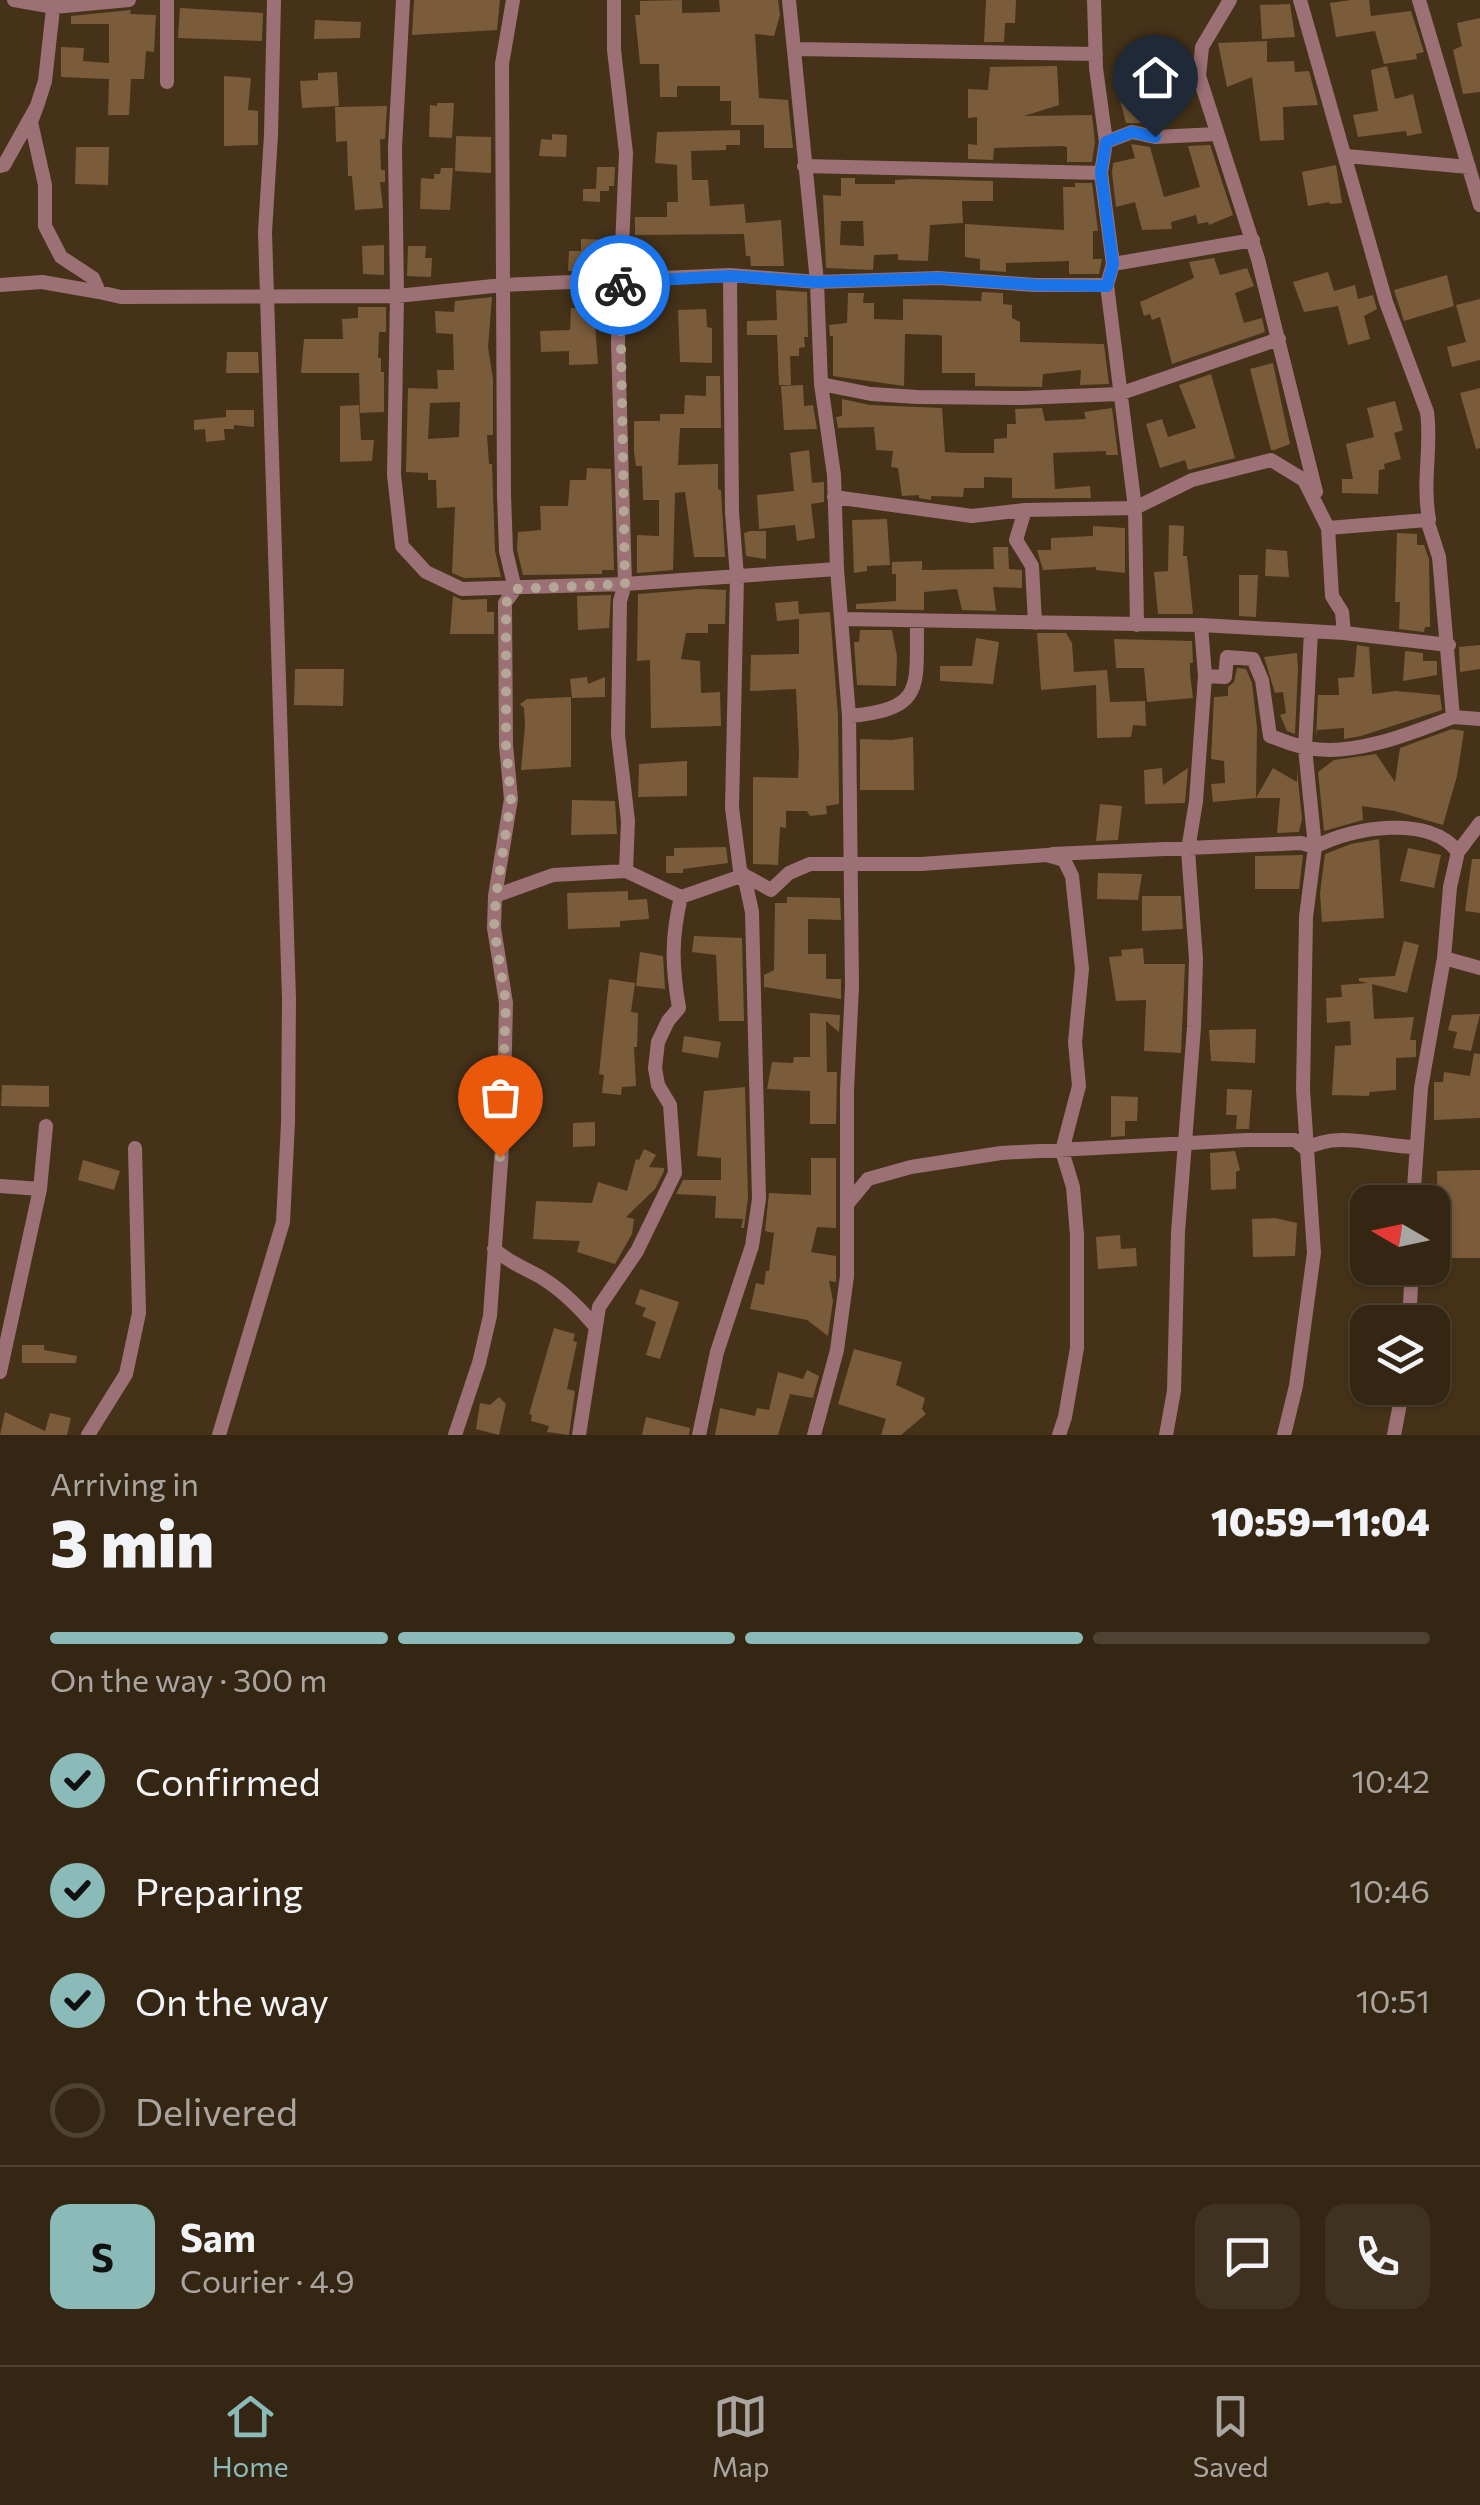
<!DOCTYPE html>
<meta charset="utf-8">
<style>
body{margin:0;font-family:Commissioner,sans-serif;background:#3f3221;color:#f1f3f6;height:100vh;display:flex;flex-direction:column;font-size:38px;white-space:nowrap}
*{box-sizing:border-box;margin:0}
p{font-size:32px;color:#a9a5a0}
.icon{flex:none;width:55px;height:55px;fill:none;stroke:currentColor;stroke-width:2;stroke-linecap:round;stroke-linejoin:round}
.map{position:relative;height:1435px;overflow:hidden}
.drawer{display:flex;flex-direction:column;background:#342613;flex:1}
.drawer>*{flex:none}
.needle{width:65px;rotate:279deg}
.controls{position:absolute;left:1350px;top:1185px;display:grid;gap:20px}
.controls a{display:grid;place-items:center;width:100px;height:100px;border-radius:20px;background:#342613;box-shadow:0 2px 8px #0004,0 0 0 2px #4e4333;font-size:50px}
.pin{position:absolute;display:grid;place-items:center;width:85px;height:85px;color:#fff;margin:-102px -42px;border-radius:50% 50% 50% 0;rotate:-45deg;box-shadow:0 0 10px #0007}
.pin .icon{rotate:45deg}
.courier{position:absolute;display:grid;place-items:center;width:100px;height:100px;margin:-50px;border:8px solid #1a73e8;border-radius:50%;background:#fff;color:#222;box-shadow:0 2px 12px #0007}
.overview em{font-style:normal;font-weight:800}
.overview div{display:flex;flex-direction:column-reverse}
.overview{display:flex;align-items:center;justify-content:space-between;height:170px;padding:0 50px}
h1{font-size:65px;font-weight:800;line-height:75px}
.bar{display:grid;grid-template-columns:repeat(4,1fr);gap:15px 10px;align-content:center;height:120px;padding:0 50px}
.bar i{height:12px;border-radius:8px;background:#4e4333}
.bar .active{background:#8bbbb9}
.bar p{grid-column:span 4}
.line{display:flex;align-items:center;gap:25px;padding:0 50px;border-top:2px solid #4e4333}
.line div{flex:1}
.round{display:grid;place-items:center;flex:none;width:105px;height:105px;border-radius:20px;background:#3f3221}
ol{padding:0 50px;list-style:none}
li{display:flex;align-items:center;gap:30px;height:110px}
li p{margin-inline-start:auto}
li .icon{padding:10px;border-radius:50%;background:#8bbbb9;color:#111;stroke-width:4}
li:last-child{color:#a9a5a0}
li i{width:55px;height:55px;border:5px solid #4e4333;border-radius:50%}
.tabs{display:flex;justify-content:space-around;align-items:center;height:140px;border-top:2px solid #4e4333;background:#342613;font-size:28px;color:#a9a5a0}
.tabs a{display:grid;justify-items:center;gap:5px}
.tabs .active{color:#8bbbb9}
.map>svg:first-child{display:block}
</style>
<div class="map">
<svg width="1480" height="1435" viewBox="0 0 1480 1435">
<rect width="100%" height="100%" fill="#453219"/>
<!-- building -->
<path fill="#7a5c3b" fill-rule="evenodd" d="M414 0H500L497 30 412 35Z
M682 0V13L720 12 719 0H778L780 15 774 36 755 34 759 98 788 100 793 148H764V125H731V101H720V86H677V97H660L659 64H640L635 15H640V1Z
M986 0H1016L1015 23H1005L1004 42H984Z
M1351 0H1369L1371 16 1411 11 1424 52 1416 54 1417 59 1384 64 1375 31 1336 37 1330 3Z
M1290 4 1295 37 1262 39 1260 5Z
M180 8 263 13 262 41 178 38Z
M131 10 130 14 156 15 154 52 146 51 144 79H131L129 115H108L109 79 61 77V47L84 48 83 61 109 63V24H71V16Z
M1480 18V92L1463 94 1453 50 1462 46 1457 23Z
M315 20 361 22 360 38 314 39Z
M1267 41V62L1294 61 1295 72 1309 71 1318 105 1283 107 1284 140 1260 141 1252 77 1227 87 1218 43Z
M1057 66 1059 105 1024 116 1092 115 1095 142 1092 162H1067V147L1063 146 994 148 993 160 968 159V144L977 145V117L968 118V89L988 90 990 67Z
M1387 66 1395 99 1413 94 1422 133 1407 136 1406 131 1358 137 1353 115 1378 111 1371 70Z
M337 72 339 106 302 108 300 81 318 80V73Z
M224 76 251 78 248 110 258 111V145L224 146Z
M1133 84 1139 110 1143 123H1126L1117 88Z
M437 103H454L452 138 429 137 430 105 437 106Z
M387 106 385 139H380L381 170H385V182H380L383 208 355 210 352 176H348L347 141 336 142 335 107Z
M740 130V145H726V150L691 151 692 180H708L710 206 744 204 746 223 781 220 784 266H751L750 256H746L744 234 635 235V217H667V202H678L677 165 655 163 657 132Z
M552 134 567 135 566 157 539 156 541 139 552 140Z
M456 136 491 137V173L455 171Z
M1131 144 1150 147 1164 197 1200 187 1188 146 1210 145 1233 215 1209 225 1208 222 1198 224 1196 215 1171 222 1172 229 1142 230 1135 202 1116 207 1112 173 1113 163 1135 158Z
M76 147H109L108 185 75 184Z
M1336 165 1342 203 1330 204 1329 202 1308 206 1302 172Z
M597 167H615L614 186H609V191H600V202L583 201V189H596Z
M441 168H453L450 210 420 209 421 178 434 179V174H440Z
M841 178H855V184H895V180L912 179 993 181V201H962L963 223 930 225 928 261 898 260V254L874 255 873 270 826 268 823 195 841 196ZM841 221H863L864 246 840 245Z
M1075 183H1092L1098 231H1093V259H1102L1099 274H1069V261L1006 263V272L980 270V259L965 257V224L1064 230 1063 187H1075Z
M581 239 612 240 610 270 568 271 569 251H581Z
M384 245V275L363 274 362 246Z
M408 246H426L425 258H432L431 277 407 276Z
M1214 258 1220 275 1247 268 1254 286 1235 293 1244 323 1262 318 1265 332 1172 364 1160 317 1152 320 1150 314 1144 316 1140 302 1194 278 1189 262Z
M1328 272 1334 291 1355 285 1358 299 1373 295 1377 309 1364 316 1370 339 1348 345 1338 306 1304 312 1293 282Z
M1447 275 1454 306 1404 321 1394 290Z
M776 290 807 292 808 337H804L805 347 799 348V356H790L791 385H779L777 335H747V321L777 320Z
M982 292 1003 293V304L1012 305V318L1020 322V342L1104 344 1109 384 1080 385 1081 370 1043 374 1042 387 975 386V373H942V336L939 335 905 334 904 386 833 376V336H830L829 325 847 323 848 293H864L863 303H874V319L903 320V299L981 301Z
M492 297 488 347 493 379V435H487L489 464H492L495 551 501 577 464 578 452 573 455 507 437 508 436 480H428V473L406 472 408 388 438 389 437 370H454L453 334 436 333 435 311 454 312 455 301ZM460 402 459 437 428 439 430 403Z
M1480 299V360L1452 367 1447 347 1466 342 1456 305Z
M358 307H386V332H379L378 358H381V372H384V412L360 413 359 373H301L304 339H343L342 319 358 318Z
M571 308 594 310 598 364 569 365V351L541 352 540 331 570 330Z
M706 309 707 327 712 328V363L680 362 678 310Z
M227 352H258L259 373H226Z
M1273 363 1290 444 1274 450H1271L1250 369Z
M1211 374 1235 458 1188 470 1185 460 1160 468 1146 424 1162 419 1168 437 1196 428 1179 385Z
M706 376H720L721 428H680L678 465 718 464V489L721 490 725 557H694L685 492 675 493 673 570 637 573V535L659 536V500H643L642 466H636L634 452V421H660V414H684L685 395 706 396Z
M803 385 804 406 813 405 817 429 784 430 781 386Z
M1480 388V448L1476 449 1460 393Z
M842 399 870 405 942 408 945 452 963 453H994V439L1007 438V424H1016L1015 409 1042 408 1045 421 1086 419 1084 412 1112 408 1118 455H1106V451L1053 453 1055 489 1090 486 1091 498H1012V478L984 477V488H964L963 497 931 496V500L919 498V495L902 496 898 468 891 467 893 451 876 450 874 427 838 428 836 417 842 416Z
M1395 401 1403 430 1394 433 1401 459 1384 464 1385 469 1379 470 1378 494 1342 493V479H1353L1346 444 1374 437 1367 408Z
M359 405 361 440H374L372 461 340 462V406Z
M226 410H254V427L234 425V429H224L225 440 206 442 205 429 194 430V420L226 417Z
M809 450 812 483 824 482V502L811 504 815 538 797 541 795 525 759 529 757 495 794 491 790 453Z
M587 468 611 469 614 570H602V574L523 575 517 550 518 532 541 530 540 506H568L570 480H586Z
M887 519 890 565 867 566V571L854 573 852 520Z
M1169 525 1184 526 1183 556H1187L1193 614H1158L1154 572 1168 571Z
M1093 526 1125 528V573L1096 570V567L1043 570 1037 550H1051V538L1093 536Z
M750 531H766V559L746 556 744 533Z
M1397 533 1417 534V545H1424L1429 559 1430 627H1425L1424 632 1399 629 1400 602H1395Z
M993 547H1008L1009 569 1022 570V588L993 587 996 611 962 610 957 589 924 592V610L856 609V604L896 601V574H892V562L922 561V570L994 569Z
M1266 549 1287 551 1289 577 1265 576Z
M1239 575H1258L1256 617 1239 616Z
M700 589 726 590 725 624H708V633H686L681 659 700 661 701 693 720 692 721 726 651 728 650 660 637 661 638 594Z
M611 595 609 628 578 630 577 596Z
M453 596 462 600 487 599V612H494V634H450Z
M798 601 799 614 830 612 838 716 839 804 826 806 827 814 810 816 807 811H786V828L780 827 778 865 753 864V777L798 778 799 754 796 689 750 691 751 655 799 654V619L777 621 775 603Z
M860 630H892L897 656 896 686 857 685 854 642H859Z
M1037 633H1066L1072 643 1074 672 1107 670 1110 702 1145 701 1146 726 1133 725 1131 737 1097 738 1096 685 1041 690Z
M976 638 999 642 993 684 940 681V666H972Z
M1114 639 1192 641 1193 663H1190V674L1193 698 1147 702 1144 668H1116Z
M1357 645 1369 647 1372 694 1396 691 1440 695 1442 710 1361 736 1344 739V728L1317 730 1316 737 1318 695H1339L1338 678 1354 677Z
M1480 645V669L1460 672 1459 647Z
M1405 651 1423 653V661H1437V675L1403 681Z
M1297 653 1298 669 1295 734 1287 731 1280 715 1286 713 1283 692 1275 693 1264 657Z
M1237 668 1246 669 1252 683 1257 728 1256 798 1213 802 1211 784 1225 783 1224 761 1211 759 1214 697 1228 696V687L1234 682Z
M295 669H344L343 706 294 705Z
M587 677 588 684 605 677V697L572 698 570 679Z
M571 697V767L521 770 525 726 524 708 520 704 527 699Z
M1452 729 1464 731 1457 776 1443 825 1395 811 1362 806 1363 820 1324 831 1318 772 1334 760 1376 754 1395 782 1400 748Z
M913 737 914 790H860V739L892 740Z
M687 761V796L638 797 639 764Z
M1162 768 1163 785 1188 768 1185 803 1145 804 1144 770Z
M1273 768 1297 782V770L1302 819 1299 832 1277 833 1280 798H1256Z
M572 800 615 801 617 834 571 835Z
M1100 804 1122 806 1118 840 1096 841Z
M1379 839 1384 918 1322 922 1320 893 1325 854 1351 844Z
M726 847 728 863 683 869V873H666V856H674V848Z
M1408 848 1441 855 1434 888 1400 881Z
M1303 855 1299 889H1255V856Z
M1472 859H1480V913L1465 911Z
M1098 873 1142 874 1138 900 1097 899Z
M628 891V900L647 899 649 919 620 921V927L568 929 567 893Z
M1142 896H1181L1183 929 1142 931Z
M787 897 840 898 841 920 808 919V954H826V979H841V999L764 987V975L774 970 775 903H787Z
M694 936 742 938 744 1021H719L716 955 692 952Z
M1404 941 1419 945 1407 993 1372 984 1374 1019 1414 1017 1410 1040H1416V1057L1396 1058V1090L1370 1092 1369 1096 1332 1095 1335 1046 1351 1045 1350 1021 1327 1023 1326 998 1342 997 1341 985 1368 983 1359 981V978L1395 976Z
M1143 948 1144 964H1185L1181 1053 1144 1051 1146 1000 1116 1001 1109 957 1122 956 1121 950Z
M640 952 663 956 665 989 636 986Z
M609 979 635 983 631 1012 638 1013 637 1047H634L636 1086 622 1087 621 1095 602 1093 604 1075 599 1074Z
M810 1013 840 1015 839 1032 826 1021 827 1072H837L836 1124H810V1091L767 1089 772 1062 793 1063 794 1057H810Z
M1480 1014 1471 1051 1453 1048 1457 1032 1448 1030 1452 1015Z
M1256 1029 1255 1063 1211 1061 1209 1030Z
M684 1036 721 1042 718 1058 682 1052Z
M1474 1053 1480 1054V1118L1434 1120V1082H1443L1444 1072 1470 1076Z
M2 1085 49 1086V1107L1 1106Z
M745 1087 748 1198 744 1228H741L743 1219 715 1218 716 1196 676 1194 683 1180H721V1158L697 1156 704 1091Z
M1227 1089 1252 1090 1249 1129H1236L1237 1115H1226Z
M1111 1096 1138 1097 1137 1121H1125V1136L1111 1137Z
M595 1122V1146L573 1147V1123Z
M644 1149 656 1155 649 1167 664 1168V1171L655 1189 626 1217 634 1219 632 1234 615 1264 577 1252 580 1241 533 1239 536 1201 592 1203 598 1182 627 1191 636 1159 639 1160Z
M1235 1151 1240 1170 1236 1172V1189L1211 1190 1210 1153Z
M811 1158H836V1228L817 1227 811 1252 836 1256V1282L829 1281 833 1301 828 1336 807 1320 750 1309 756 1283 764 1285 766 1271H769L774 1233 765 1231 769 1193 811 1195Z
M83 1160 120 1171 114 1190 78 1180Z
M1480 1170V1258H1450L1452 1249 1447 1216 1438 1217 1437 1171Z
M1275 1218 1297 1223 1295 1256 1253 1257 1252 1219Z
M1120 1235 1121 1249 1136 1248 1137 1266 1098 1269 1096 1237Z
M640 1289 679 1302 660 1359 646 1355 656 1322 642 1316 646 1308 635 1304Z
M554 1328 575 1334 573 1341 577 1342 567 1389 575 1391 569 1435 547 1432 549 1426 531 1421 532 1415 529 1414Z
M22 1345H44V1350L77 1356 76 1363H22Z
M854 1349 902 1362 896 1385 925 1398 922 1409 926 1414 901 1435H881L886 1419 838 1404Z
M807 1370 819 1376 813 1398 790 1394 778 1435H715L720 1408 755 1416 757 1408 769 1410 778 1372 803 1379Z
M499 1397 506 1404 499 1435 476 1429 480 1403 490 1405Z
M5 1412 45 1431 50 1413 71 1418 67 1435H0Z
M646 1417 690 1428 689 1435H642Z"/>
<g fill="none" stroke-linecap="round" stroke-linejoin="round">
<!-- street -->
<path stroke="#9c7175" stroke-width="14" d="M14 0 54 7 129 0
M403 0 395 147 397 296 394 475 402 546 426 572 462 589 625 584 837 569
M614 0V50L626 153 618 342 625 584 620 601 618 735 628 821 626 871
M789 0 817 282 821 384 834 475 837 569 849 716 852 987 847 1090V1276L837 1350 814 1435
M1094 0 1096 68 1106 142 1101 173 1113 264 1107 285 1135 508 1137 625
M1230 0 1202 47 1199 76 1258 259 1316 492
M1300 0 1386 302 1427 412C1432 447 1422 480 1429 519L1427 520 1439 557 1453 717 1480 719
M1419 0 1480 205
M794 49 1096 54
M167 82V0
M37 106 31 122 45 185V226L61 257 93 278 99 292 121 297 397 296 503 285 730 275
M1106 142 1132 132 1155 137 1217 134
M1346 156 1469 167
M0 166 4 165 37 106 45 81 54 0
M804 166 1101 173
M1113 264 1253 240
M0 285 42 282 99 292
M821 384 871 394 917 397 1022 398 1119 394 1279 339
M834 497 972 516 1025 510 1135 508 1192 480 1271 460 1304 480 1328 528 1427 520
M1025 510 1016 540 1032 566 1035 623
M1328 528 1332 596 1342 612 1344 633 1449 645
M842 619 1201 625 1344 633
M1205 676 1225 677 1227 657 1253 659 1262 680 1270 736C1282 740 1295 746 1308 748 1353 757 1412 733 1453 717
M849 716C926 709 916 687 917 621
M1052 854 1301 843 1315 847C1351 827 1430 814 1458 852
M495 896 553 875 626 871 681 897
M1444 958 1480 968
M0 1186 40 1189
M849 1202 868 1179 911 1167 1001 1153 1246 1140H1295L1306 1149C1337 1130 1380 1147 1416 1147
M1413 1202 1421 1088 1444 958 1450 887 1458 852 1480 823
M494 1249C507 1260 519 1266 535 1274 558 1286 578 1306 595 1326
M1409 1322 1412 1268
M0 1372 40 1189 46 1126
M88 1435 126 1374 139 1313 135 1148
M219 1435 283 1222 288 1123 289 999 265 232 271 135 274 0
M455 1435 479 1363 490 1316 503 1134 506 1003 494 928 495 896 511 799 506 745 505 603 515 589 506 551 504 495 502 64 513 0
M579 1435 599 1307 637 1251 675 1173 670 1105 658 1085 655 1068 658 1042 668 1021 679 1008C672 967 671 938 681 897L744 875 771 890 789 873 810 864H921L1047 855 1064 860 1072 876 1082 969 1075 1042 1079 1086 1062 1151 1073 1187 1077 1235V1348L1065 1417 1059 1435
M699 1435 717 1352 752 1246 759 1199 752 912 744 875 740 870 732 808 737 577 732 512 730 275 817 282 938 278 1035 285H1107
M1166 1435 1174 1391 1178 1232 1194 1027 1196 959 1188 850 1196 801 1205 676 1201 625
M1284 1435 1296 1386 1314 1253 1303 1090 1306 917 1315 847 1305 748 1311 631
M1394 1435 1403 1388"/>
</g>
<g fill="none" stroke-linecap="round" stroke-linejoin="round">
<!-- done -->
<path stroke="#b5a795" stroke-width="10" stroke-dasharray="0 18" d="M500 1157 506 1003 494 928 496 896 511 799 506 745V603L515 589 625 584 620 285"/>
<!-- route -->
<path stroke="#1a73e8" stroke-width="12" d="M620 285V282L730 276 817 282 938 278 1036 285 1107 286 1113 264 1101 173 1106 142 1132 132 1155 137"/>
</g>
</svg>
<div class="controls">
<a><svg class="needle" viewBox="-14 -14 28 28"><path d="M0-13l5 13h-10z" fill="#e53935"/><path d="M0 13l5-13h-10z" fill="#a9a5a0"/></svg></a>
<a><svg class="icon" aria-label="layers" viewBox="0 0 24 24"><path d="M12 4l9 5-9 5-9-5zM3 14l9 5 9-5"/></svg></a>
</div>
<div class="pin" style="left:500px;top:1157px;background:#ea580c"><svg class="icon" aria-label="bag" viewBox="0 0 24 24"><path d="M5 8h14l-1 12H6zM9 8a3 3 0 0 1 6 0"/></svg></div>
<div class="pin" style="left:1155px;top:137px;background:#1f2937"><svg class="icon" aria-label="home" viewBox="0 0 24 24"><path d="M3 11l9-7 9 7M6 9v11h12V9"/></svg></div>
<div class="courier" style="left:620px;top:285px"><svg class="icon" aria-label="bike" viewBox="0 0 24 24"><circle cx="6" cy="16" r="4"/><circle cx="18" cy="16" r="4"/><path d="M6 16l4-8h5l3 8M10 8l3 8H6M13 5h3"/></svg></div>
</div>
<section class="drawer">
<div class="overview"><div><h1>3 min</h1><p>Arriving in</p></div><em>10:59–11:04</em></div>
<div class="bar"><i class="active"></i><i class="active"></i><i class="active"></i><i></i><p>On the way · 300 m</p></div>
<ol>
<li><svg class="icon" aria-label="check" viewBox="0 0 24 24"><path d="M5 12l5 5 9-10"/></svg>Confirmed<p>10:42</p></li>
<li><svg class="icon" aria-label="check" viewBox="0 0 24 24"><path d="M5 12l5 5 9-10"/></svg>Preparing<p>10:46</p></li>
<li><svg class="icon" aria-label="check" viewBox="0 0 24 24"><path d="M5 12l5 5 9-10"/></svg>On the way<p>10:51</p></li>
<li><i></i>Delivered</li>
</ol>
<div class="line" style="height:180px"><b class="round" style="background:#8bbbb9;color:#111">S</b><div><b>Sam</b><p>Courier · 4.9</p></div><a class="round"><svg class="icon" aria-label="chat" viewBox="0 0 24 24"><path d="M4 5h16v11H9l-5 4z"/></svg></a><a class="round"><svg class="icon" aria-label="phone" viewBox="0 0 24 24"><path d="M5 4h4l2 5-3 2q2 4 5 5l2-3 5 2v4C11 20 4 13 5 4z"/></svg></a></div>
</section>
<nav class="tabs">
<a class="active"><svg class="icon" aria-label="home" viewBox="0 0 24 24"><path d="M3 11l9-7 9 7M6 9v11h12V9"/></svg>Home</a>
<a><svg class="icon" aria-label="map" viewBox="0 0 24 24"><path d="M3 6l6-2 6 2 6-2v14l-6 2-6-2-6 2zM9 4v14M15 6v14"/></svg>Map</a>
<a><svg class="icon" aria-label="saved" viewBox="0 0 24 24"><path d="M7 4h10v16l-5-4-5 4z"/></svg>Saved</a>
</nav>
